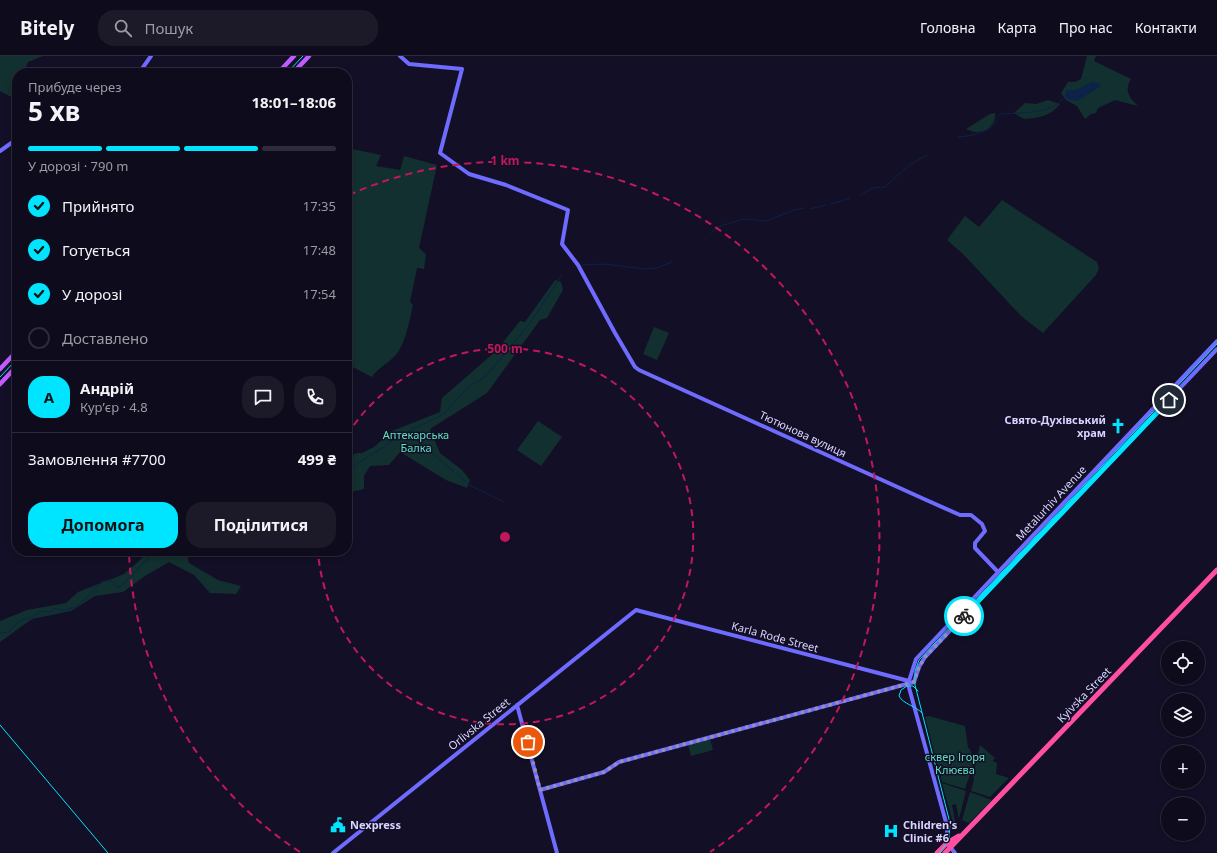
<!DOCTYPE html>
<html lang="uk">
<meta charset="utf-8">
<style>
body{margin:0;font-family:"Noto Sans",sans-serif;background:#1c1929;color:#f1f3f6;height:100vh;display:flex;flex-direction:column;font-size:15px;white-space:nowrap}
*{box-sizing:border-box;margin:0}
p{font-size:13px;color:#9b9ba3}
.icon{flex:none;width:22px;height:22px;fill:none;stroke:currentColor;stroke-width:2;stroke-linecap:round;stroke-linejoin:round}
.map{position:relative;flex:1;overflow:hidden}
.panel{position:absolute;left:12px;top:12px;width:340px;height:488px;display:flex;flex-direction:column;background:#0e0b1c;border-radius:16px;box-shadow:0 2px 6px #0003,0 0 0 1px #2e2b3b}
.panel>*{flex:none}
.controls{position:absolute;left:1161px;top:585px;display:grid;gap:8px}
.controls a{display:grid;place-items:center;width:44px;height:44px;border-radius:50%;background:#0e0b1c;box-shadow:0 2px 6px #0003,0 0 0 1px #2e2b3b;font-size:20px}
.pin{position:absolute;display:grid;place-items:center;width:34px;height:34px;color:#fff;margin:-17px;border:2px solid #fff;border-radius:50%;box-shadow:0 1px 4px #0007}
.courier{position:absolute;display:grid;place-items:center;width:40px;height:40px;margin:-20px;border:3px solid #00e5ff;border-radius:50%;background:#fff;color:#222;box-shadow:0 1px 5px #0007}
.headline em{font-style:normal;font-weight:700}
.headline div{display:flex;flex-direction:column-reverse}
.headline{display:flex;align-items:center;justify-content:space-between;height:68px;padding:0 16px}
h1{font-size:26px;font-weight:700;line-height:30px}
.bar{display:grid;grid-template-columns:repeat(4,1fr);gap:6px 4px;align-content:center;height:48px;padding:0 16px}
.bar i{height:5px;border-radius:3px;background:#2e2b3b}
.bar .current{background:#00e5ff}
.bar p{grid-column:span 4}
.line{display:flex;align-items:center;gap:10px;padding:0 16px;border-top:1px solid #2e2b3b}
.line div{flex:1}
.round{display:grid;place-items:center;flex:none;width:42px;height:42px;border-radius:16px;background:#1c1929}
ol{padding:0 16px;list-style:none}
li{display:flex;align-items:center;gap:12px;height:44px}
li p{margin-inline-start:auto}
li .icon{padding:4px;border-radius:50%;background:#00e5ff;color:#111;stroke-width:4}
li:last-child{color:#9b9ba3}
li i{width:22px;height:22px;border:2px solid #2e2b3b;border-radius:50%}
.button{display:flex;gap:8px;margin-top:auto;padding:8px 16px}
.button a{flex:1;height:46px;border-radius:16px;background:#00e5ff;color:#111;font-size:16px;font-weight:700;line-height:46px;text-align:center}
.button a+a{background:#1c1929;color:#f1f3f6}
header{display:flex;align-items:center;gap:24px;box-sizing:border-box;height:56px;padding:0 20px;background:#0e0b1c;border-bottom:1px solid #2e2b3b}
header strong{font-size:19px}
nav{display:flex;gap:22px;margin-inline-start:auto;font-size:14px}
.search{width:280px;height:36px;background:#1c1929;display:flex;align-items:center;gap:10px;box-sizing:border-box;padding:0 14px;border-radius:16px;color:#9b9ba3;font-size:15px}
.map>svg:first-child{display:block}
</style>
<header>
<strong>Bitely</strong>
<div class="search"><svg class="icon" aria-label="search" viewBox="0 0 24 24"><circle cx="10" cy="10" r="6"/><path d="M15 15l6 6"/></svg>Пошук</div>
<nav><a>Головна</a><a>Карта</a><a>Про нас</a><a>Контакти</a></nav>
</header>
<div class="map">
<svg width="1217" height="797" viewBox="0 0 1217 797">
<rect width="100%" height="100%" fill="#130f26"/>
<!-- green -->
<path fill="#12302f" d="M0 0H43L28 6 24 17H17V33L13 42 0 35Z
M1087 0H1096L1094 5 1131 23C1124 35 1129 41 1138 50L1115 44 1098 52 1096 57 1091 58 1085 63 1077 50 1066 44 1061 37 1068 26H1075L1081 23Z
M1048 44 1060 48C1051 60 1038 62 1024 63L1014 57 1025 47 1036 48Z
M995 57C997 67 987 77 976 76 973 76 969 74 966 73L990 58Z
M347 92 381 99 376 110 400 114 404 100 437 109 419 192 426 198 424 213 417 212 410 246 413 249C410 263 405 290 395 300 387 308 378 312 372 321L347 308Z
M1002 144 1097 206 1099 212 1096 219 1043 277 1021 260 963 198 947 184 965 160 979 171Z
M555 224 561 226 563 234 547 262 540 264 487 337 430 373 440 397 462 414 470 424 467 432 446 424 400 396 389 409 370 410 364 420V433L347 437V401L357 397H362L374 391 392 375 440 356 442 342 496 295 520 265 525 266Z
M654 271 669 277 657 304 643 298Z
M538 365 562 381 541 410 517 394Z
M150 495H186L189 507 218 524 241 530 236 538 210 537 194 519 169 506 145 520 123 536 95 540 71 555 32 563 0 586V565L27 554 66 547 78 536 124 518Z
M929 660 965 670 968 692 970 693 974 707 965 733 942 726 925 661Z
M710 683 713 694 691 700 688 689Z
M980 689 995 702 993 705 997 707 996 718 1009 722 990 741 971 735 974 723 973 719Z
M942 727 966 735 959 763 956 748 952 749 955 765 953 767Z
M970 736 992 744 969 767 962 764Z"/>
<!-- water -->
<path fill="#0c2248" d="M1092 26 1099 27 1101 30 1077 45 1067 43 1065 39 1067 34H1076Z"/>
<g fill="none" stroke-linecap="round" stroke-linejoin="round">
<!-- stream -->
<path stroke="#0c2248" stroke-width="1" d="M958 81C970 80 988 77 995 67 998 63 996 61 1000 58 1015 57 1056 58 1063 42
M860 139 873 132 885 131 909 109 927 99
M831 148 850 142
M810 153 826 149
M711 177 718 171 743 163 766 165 794 154 804 152
M582 209 604 208 646 213 656 212 672 206
M408 377 471 430 504 446
M347 414 407 376 444 358 468 331 486 320 530 267 562 219
M0 577 9 576 19 565 30 562 41 555 50 556 55 552C73 562 92 535 103 525H112L117 531H120L155 495"/>
<!-- secondary -->
<path stroke="#6f6bff" stroke-width="4" d="M400 0 409 8 462 13 440 97 469 118 506 129 568 154 562 188 578 209 615 277 635 311 639 314 924 443 960 459H971L982 468 985 475 975 487V492L998 516
M139 17 151 0
M0 95 17 83
M517 649 557 797
M540 734 604 716 619 706 914 626 919 611 925 601 1217 293
M333 797 636 554 909 625
M955 797 947 787V770L908 628 916 603 1217 285"/>
<!-- primary -->
<path stroke="#c25bff" stroke-width="4.5" d="M278 17 294 0
M293 17 309 0
M0 313 17 295
M0 328 17 310"/>
<!-- highway -->
<path stroke="#ff4fa3" stroke-width="5" d="M937 797 947 787 959 780
M945 797 1217 514"/>
<!-- tram -->
<path stroke="#00e5ff" stroke-width="1" d="M287 17 303 0
M0 321 17 303
M918 635 913 630H907L901 634 899 640C903 648 916 650 922 657
M0 669 108 797
M940 797 949 783 950 767 915 629V615L919 604 1217 288"/>
</g>
<g fill="none" stroke-linecap="round" stroke-linejoin="round">
<!-- done -->
<path stroke="#948fb3" stroke-width="4" stroke-dasharray="0 7.2" d="M528 686 540 734 597 718 604 716 619 706 914 626 919 611 925 601 964 560"/>
<!-- route -->
<path stroke="#00e5ff" stroke-width="5" d="M964 560 1169 344"/>
</g>
<!-- distance rings -->
<g fill="none" stroke="#c2185b" stroke-width="2" stroke-dasharray="7 5">
<path d="M347 379A188 188 0 1 1 318 496"/>
<path d="M300 796A376 376 0 0 1 129 497M349 139A376 376 0 0 1 710 796"/>
</g>
<!-- icons -->
<defs>
<g id="church-bare" transform="scale(1.2)"><path d="M-1.2-6h2.4v3.5h3.3v2.4h-3.3V6h-2.4V-.1h-3.3v-2.4h3.3Z" fill="#00e5ff" stroke="#130f26" stroke-width="2.5" paint-order="stroke"/></g>
<g id="civic-bare" transform="scale(1.2)"><path d="M-.6-6.5H3V-4.5H.6V-3L4-1V1h2V6H-6V1h2V-1L-.6-3ZM-1.2 2.5V6h2.4V2.5Z" fill="#00e5ff" stroke="#130f26" stroke-width="2.5" paint-order="stroke"/></g>
<g id="hospital-bare" transform="scale(1.2)"><path d="M-5-5h3v3.5h4V-5h3V5h-3V1.5h-4V5h-3Z" fill="#00e5ff" stroke="#130f26" stroke-width="2.5" paint-order="stroke"/></g>
</defs>
<g fill-rule="evenodd">
<use href="#church-bare" x="1118" y="370"/>
<use href="#civic-bare" x="338" y="769"/>
<use href="#hospital-bare" x="891" y="775"/>
</g>
<g text-anchor="middle" stroke-width="3" stroke-linejoin="round" paint-order="stroke">
<!-- poi labels -->
<g font-size="11" font-weight="bold" fill="#d9d4ff" stroke="#130f26" text-anchor="start">
<text x="1106" y="368" text-anchor="end">Свято-Духівський<tspan x="1106" dy="13">храм</tspan></text>
<text x="350" y="773">Nexpress</text>
<text x="903" y="773">Children's<tspan x="903" dy="13">Clinic #6</tspan></text>
</g>
<!-- street labels -->
<g font-size="11" fill="#d9d4ff" stroke="#130f26">
<text transform="translate(803 378) rotate(25)" y="4">Тютюнова вулиця</text>
<text transform="translate(1051 447) rotate(-47)" y="4">Metalurhiv Avenue</text>
<text transform="translate(775 581) rotate(15)" y="4">Karla Rode Street</text>
<text transform="translate(1084 639) rotate(-46)" y="4">Kyivska Street</text>
<text transform="translate(479 668) rotate(-39)" y="4">Orlivska Street</text>
</g>
<!-- park labels -->
<g font-size="11" fill="#5fe0c0" stroke="#130f26">
<text x="416" y="383">Аптекарська<tspan x="416" dy="13">Балка</tspan></text>
<text x="955" y="705">сквер Ігоря<tspan x="955" dy="13">Клюєва</tspan></text>
</g>
</g>
<circle cx="505" cy="481" r="6" fill="#c2185b" stroke="#130f26" stroke-width="2"/>
<g font-size="12" text-anchor="middle" font-weight="bold" fill="#c2185b" stroke="#130f26" stroke-width="3" stroke-linejoin="round" paint-order="stroke">
<text x="505" y="109">1 km</text>
<text x="505" y="297">500 m</text>
</g>
</svg>
<div class="controls">
<a><svg class="icon" aria-label="locate" viewBox="0 0 24 24"><circle cx="12" cy="12" r="6"/><path d="M12 2v4M12 18v4M2 12h4M18 12h4"/></svg></a>
<a><svg class="icon" aria-label="layers" viewBox="0 0 24 24"><path d="M12 4l9 5-9 5-9-5zM3 14l9 5 9-5"/></svg></a>
<a>+</a>
<a>−</a>
</div>
<div class="pin" style="left:528px;top:686px;background:#ea580c"><svg class="icon" aria-label="bag" viewBox="0 0 24 24"><path d="M5 8h14l-1 12H6zM9 8a3 3 0 0 1 6 0"/></svg></div>
<div class="pin" style="left:1169px;top:344px;background:#1f2937"><svg class="icon" aria-label="home" viewBox="0 0 24 24"><path d="M3 11l9-7 9 7M6 9v11h12V9"/></svg></div>
<div class="courier" style="left:964px;top:560px"><svg class="icon" aria-label="bike" viewBox="0 0 24 24"><circle cx="6" cy="16" r="4"/><circle cx="18" cy="16" r="4"/><path d="M6 16l4-8h5l3 8M10 8l3 8H6M13 5h3"/></svg></div>
<section class="panel">
<div class="headline"><div><h1>5 хв</h1><p>Прибуде через</p></div><em>18:01–18:06</em></div>
<div class="bar"><i class="current"></i><i class="current"></i><i class="current"></i><i></i><p>У дорозі · 790 m</p></div>
<ol>
<li><svg class="icon" aria-label="check" viewBox="0 0 24 24"><path d="M5 12l5 5 9-10"/></svg>Прийнято<p>17:35</p></li>
<li><svg class="icon" aria-label="check" viewBox="0 0 24 24"><path d="M5 12l5 5 9-10"/></svg>Готується<p>17:48</p></li>
<li><svg class="icon" aria-label="check" viewBox="0 0 24 24"><path d="M5 12l5 5 9-10"/></svg>У дорозі<p>17:54</p></li>
<li><i></i>Доставлено</li>
</ol>
<div class="line" style="height:72px"><b class="round" style="background:#00e5ff;color:#111">А</b><div><b>Андрій</b><p>Кур’єр · 4.8</p></div><a class="round"><svg class="icon" aria-label="chat" viewBox="0 0 24 24"><path d="M4 5h16v11H9l-5 4z"/></svg></a><a class="round"><svg class="icon" aria-label="phone" viewBox="0 0 24 24"><path d="M5 4h4l2 5-3 2q2 4 5 5l2-3 5 2v4C11 20 4 13 5 4z"/></svg></a></div>
<div class="line" style="height:52px"><div>Замовлення #7700</div><b>499 ₴</b></div>
<div class="button"><a>Допомога</a><a>Поділитися</a></div>
</section>
</div>
